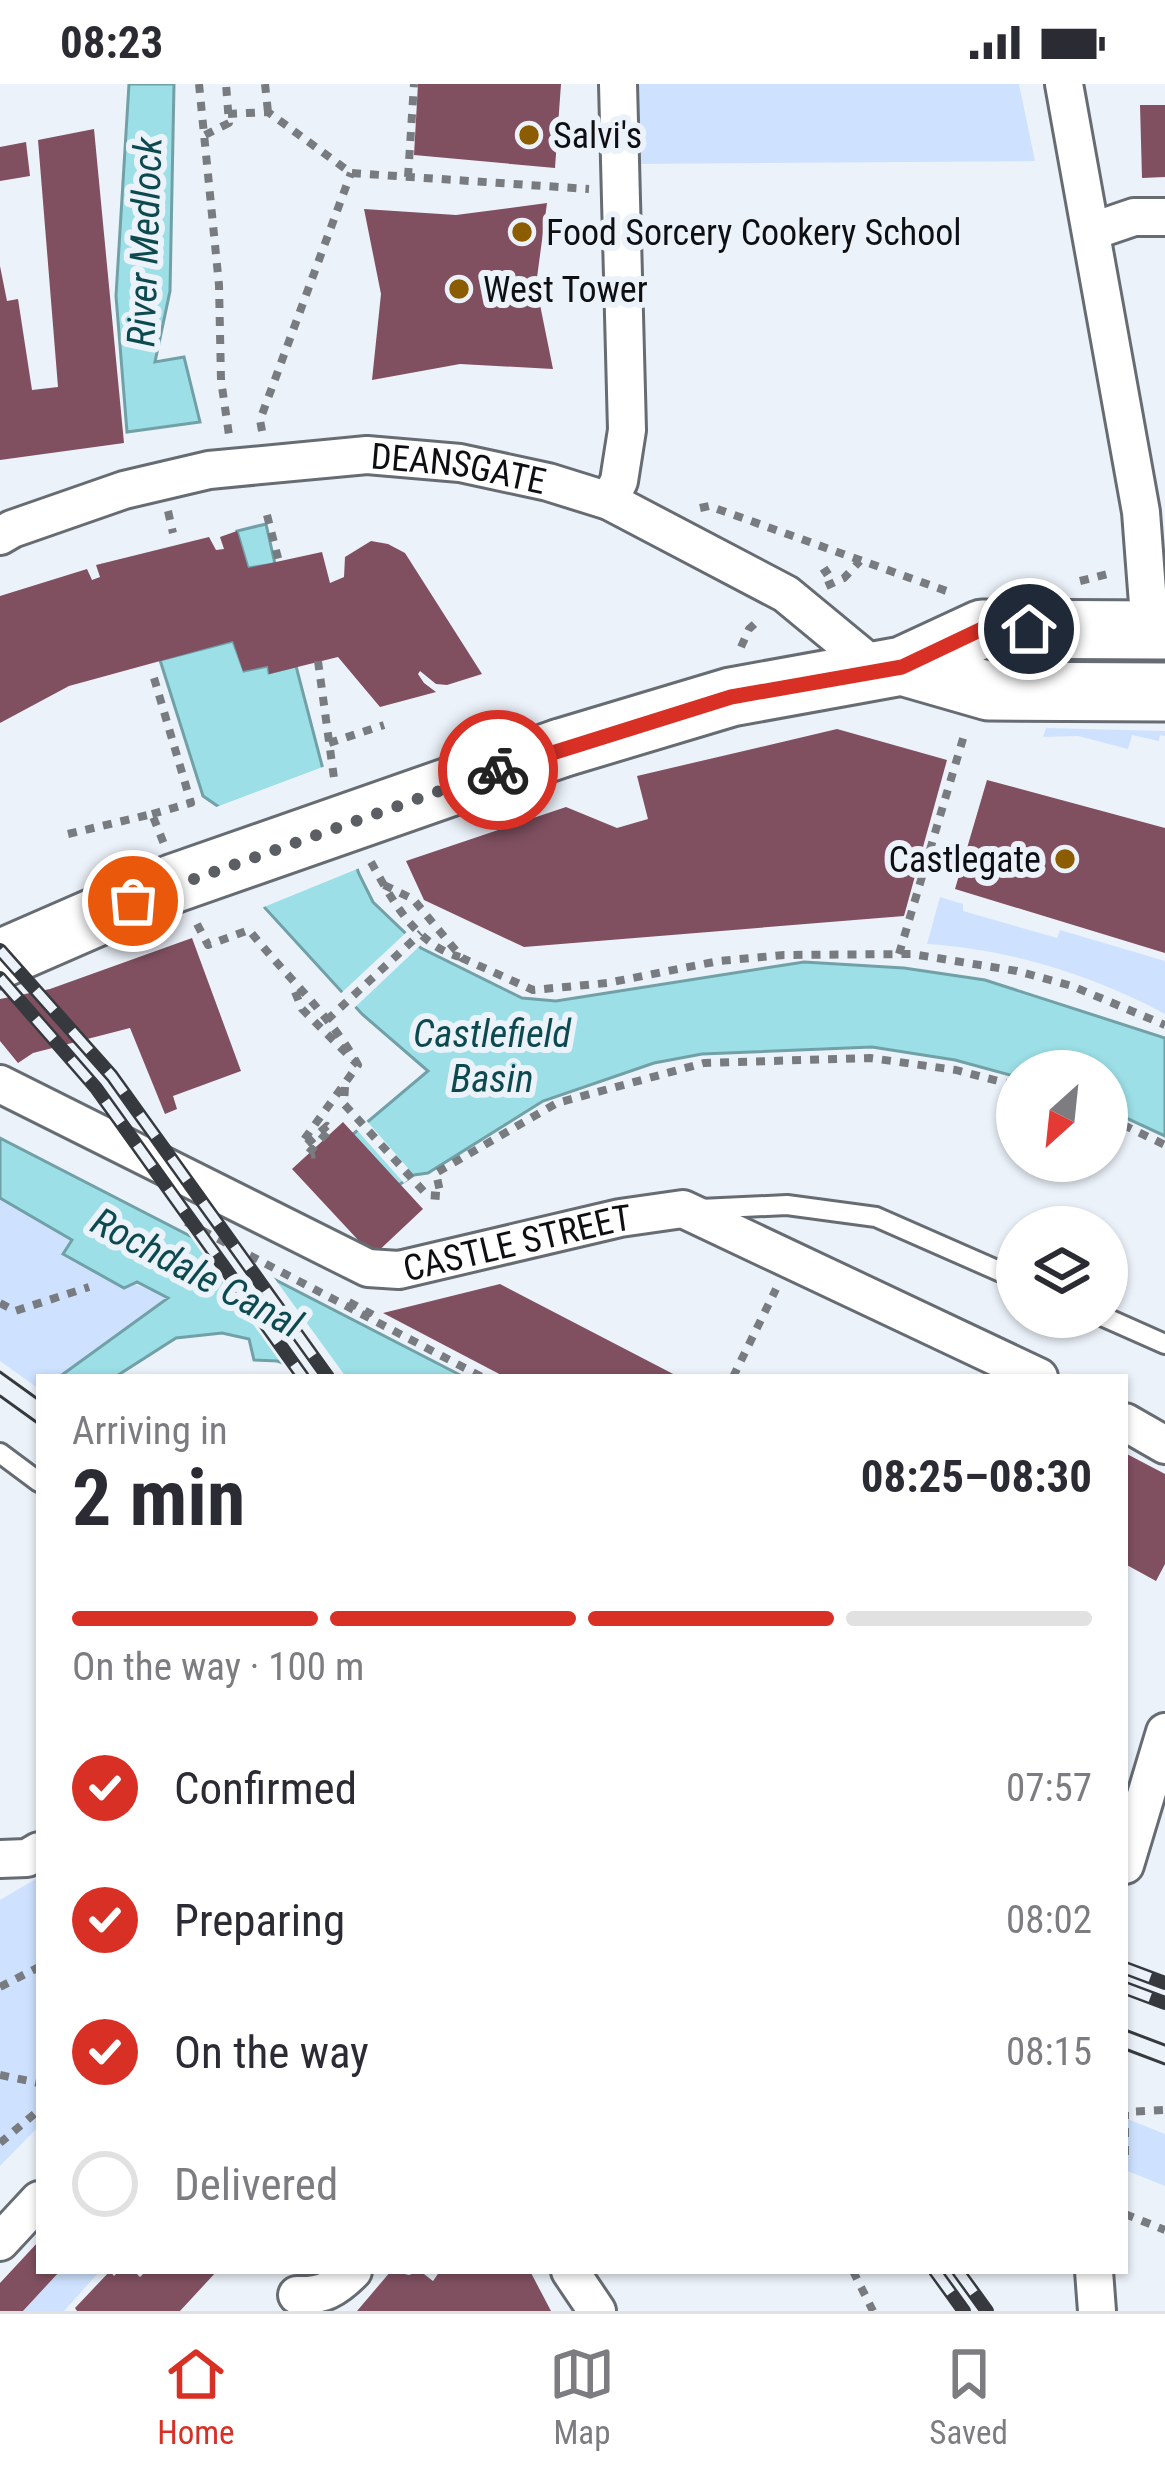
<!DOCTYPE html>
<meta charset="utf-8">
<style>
body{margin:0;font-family:"Roboto Condensed",sans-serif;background:#f7f7f7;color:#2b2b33;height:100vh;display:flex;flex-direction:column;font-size:45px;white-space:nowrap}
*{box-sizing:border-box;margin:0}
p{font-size:39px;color:#7c7c81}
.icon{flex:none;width:66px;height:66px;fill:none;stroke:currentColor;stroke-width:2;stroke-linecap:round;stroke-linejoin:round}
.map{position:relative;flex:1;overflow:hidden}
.details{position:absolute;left:36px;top:1290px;width:1092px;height:900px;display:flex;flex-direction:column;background:#fff;border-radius:0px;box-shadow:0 3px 9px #0004}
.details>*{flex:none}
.needle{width:78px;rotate:207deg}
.buttons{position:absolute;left:996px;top:966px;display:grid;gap:24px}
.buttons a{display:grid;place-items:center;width:132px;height:132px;border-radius:50%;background:#fff;box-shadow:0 3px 9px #0004;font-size:60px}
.pin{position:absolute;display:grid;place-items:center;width:102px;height:102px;color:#fff;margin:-51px;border:6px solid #fff;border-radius:50%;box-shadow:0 3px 12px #0007}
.courier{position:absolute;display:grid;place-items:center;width:120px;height:120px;margin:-60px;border:9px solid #d93025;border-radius:50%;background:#fff;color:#222;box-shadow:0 3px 15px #0007}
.head em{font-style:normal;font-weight:700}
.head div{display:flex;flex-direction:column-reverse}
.head{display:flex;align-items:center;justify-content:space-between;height:204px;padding:0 36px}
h1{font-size:78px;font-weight:700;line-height:90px}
.bar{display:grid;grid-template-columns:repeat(4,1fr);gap:18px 12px;align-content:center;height:144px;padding:0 36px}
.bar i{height:15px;border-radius:9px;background:#e1e1e2}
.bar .current{background:#d93025}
.bar p{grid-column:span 4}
ol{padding:0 36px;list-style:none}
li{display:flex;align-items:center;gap:36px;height:132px}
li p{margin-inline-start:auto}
li .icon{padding:12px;border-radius:50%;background:#d93025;color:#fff;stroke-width:4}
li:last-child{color:#7c7c81}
li i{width:66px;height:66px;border:6px solid #e1e1e2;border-radius:50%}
.status{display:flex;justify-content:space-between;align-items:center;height:84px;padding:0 60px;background:#fff;direction:ltr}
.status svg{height:33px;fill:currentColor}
.tab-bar{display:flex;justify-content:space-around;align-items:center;height:168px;border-top:3px solid #e1e1e2;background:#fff;font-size:33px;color:#7c7c81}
.tab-bar a{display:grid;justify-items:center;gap:6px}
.tab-bar .current{color:#d93025}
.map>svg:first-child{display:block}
</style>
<div class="status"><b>08:23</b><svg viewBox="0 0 49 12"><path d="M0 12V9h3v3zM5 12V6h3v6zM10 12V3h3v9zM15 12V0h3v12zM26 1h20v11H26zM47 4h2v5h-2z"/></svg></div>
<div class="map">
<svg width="1165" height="2227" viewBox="0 0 1165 2227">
<rect width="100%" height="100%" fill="#ecf2fa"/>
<!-- green -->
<path fill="#cee2ff" d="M633 0H1019L1035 77 637 80Z
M1046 644 1165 647V652L1160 651 1159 657 1132 651 1128 665 1078 652 1043 653Z
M940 813 963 820V827L1057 854 1060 846 1165 877V930C1092 891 1009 865 927 860Z
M0 1114 72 1156 63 1169 168 1214 59 1293H39V1305L0 1277Z
M39 1793V2042L0 2082V1816Z
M1125 2034 1165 2050V2102L1125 2086Z
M60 2187H100L64 2227H23Z"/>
<!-- water -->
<path fill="#9cdfe7" stroke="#71a1a7" stroke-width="3" d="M129 0H174L170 207 155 278 184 273 200 338 127 348 116 212Z
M266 440 275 480 248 484 237 447Z
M233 557 244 587 268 582 269 589 296 582 325 693 359 790 373 818 421 864 522 914 556 917 804 878 904 884 985 896 1165 954V1052L1107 1025V987H1017V993L955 976 872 963 702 970 654 979 543 1017 428 1089 414 1091 388 1108 346 1056 428 987 362 930 265 824 219 723 203 712 160 576Z
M0 1054 464 1293H325L277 1277 254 1276 249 1255 222 1249 176 1254 115 1293H59L168 1214 137 1198 124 1204 63 1170 72 1156 0 1114Z"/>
<!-- pier -->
<path fill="#ecf2fa" d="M328 681 362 783 259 825 211 725Z
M411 844 424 858 351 927 337 913Z
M366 1036 414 1091 404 1099 356 1045Z
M182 1141 267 1184 346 1293H307L286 1286Z"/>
<!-- building -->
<path fill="#805061" d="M418 0H561L555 84 414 71Z
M1140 21H1165V93L1142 94Z
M94 45 124 359 0 376V182L7 217 18 215 32 306 58 303 38 56Z
M26 58 30 92 0 97V63Z
M547 119 536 201 553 285 460 280 372 296 381 210 364 125 456 131Z
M237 447 248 484 322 468 330 499 344 493 345 473 371 457 388 460 405 469 482 590 447 601 436 600 420 587 418 590 424 599 436 608 380 623 338 573 269 590 268 582 243 587 233 557 69 602 0 639V512L87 485 92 496 100 493 96 481 209 453 216 466 224 465 220 453Z
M837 645 947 676 904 832 524 863 424 816 406 777 566 723 617 744 648 735 637 692Z
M987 696 1165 744V869L955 805Z
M192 854 241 987 173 1012 177 1025 165 1030 130 944 33 969 18 979 0 957V915L50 905Z
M343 1038 423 1125 373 1172 292 1085Z
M500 1200 679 1293H505L383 1229Z
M1125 1369 1165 1390V1480L1156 1497 1125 1480Z
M39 2157V2187H60L23 2227H0V2199Z
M110 2187 114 2192 119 2187H134L140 2193 146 2187H217L180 2227H77L75 2224Z
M391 2187 409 2191 420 2187 433 2197 440 2187H530L551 2227H357Z"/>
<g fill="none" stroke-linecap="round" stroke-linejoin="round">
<!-- service casing -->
<g stroke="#676c73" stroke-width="24">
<path id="service" d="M700 1125 787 1121 876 1133 1017 1195
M1104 1233 1165 1260
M0 1369 39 1398"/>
</g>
<!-- minor casing -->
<g stroke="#676c73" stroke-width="42">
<g id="minor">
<path d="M1064 0 1141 428 1150 546"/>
<path d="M1093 147 1134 133H1165"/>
<path d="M609 417 619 397 627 346 618 0"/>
<path id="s1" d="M0 452 12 445 124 406 209 386 367 371 460 379 548 398 609 417 786 510 878 586"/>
<path id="s2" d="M0 1000 368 1184 399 1186 620 1134 683 1125 1039 1293"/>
<path d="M1125 1338 1165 1361"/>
<path d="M0 1775 27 1774 39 1767"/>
<path d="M1125 1781 1165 1648"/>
<path d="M0 2158 39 2116"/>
<path d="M570 2187 597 2227"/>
<path d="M1094 2187 1097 2227"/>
<path d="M297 2211C323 2212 335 2205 353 2187"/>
</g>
</g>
<!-- primary casing -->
<g stroke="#676c73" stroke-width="63">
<path id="primary" d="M902 582 989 607 1165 608
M561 664 731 613 902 582 982 545 1165 546
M0 875 172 800"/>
</g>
<!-- path -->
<path stroke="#787c81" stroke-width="8" stroke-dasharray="9 9" stroke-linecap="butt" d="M199 0 219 201 221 296 229 351
M265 0 268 28
M228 30 268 28 351 89 589 105
M205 51 229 39 226 0
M408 93 414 0
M262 347 260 336 351 89
M700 424 709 422 952 509
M168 427 173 449
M267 431 279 478
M822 490 834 482
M1080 497 1112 489
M826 502 844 494 860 477
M741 563 749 545 759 536
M318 577 334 694
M329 659 384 641
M152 730 191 719 154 594
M68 750 152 730 164 760
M371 778C392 816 416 861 460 873
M384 801 413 815 462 874 533 906 607 899 719 877 784 871 912 870 1017 887 1072 902 1165 941
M197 840 208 861 249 846C284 890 332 933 358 981
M899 870 965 648
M295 908 302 925 358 981 303 1057 307 1060
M327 936 421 849
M345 1003 344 1020 427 1111 441 1112 436 1089 557 1019 704 979 870 974 956 986 1017 1002
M1107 1033 1165 1061
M307 1060 327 1042 330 1045 306 1072 315 1070
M186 1138 482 1293
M349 1218 369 1229 374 1220
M0 1219 15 1227 89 1203
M733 1293 776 1205
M0 1903 39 1883
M0 1991 39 1999
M0 2059 39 2026
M1125 2071V2028L1165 2026
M1125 2130 1165 2146
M853 2187 873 2227"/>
<!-- service -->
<use href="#service" stroke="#fff" stroke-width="18"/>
<!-- minor -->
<use href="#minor" stroke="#fff" stroke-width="36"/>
<!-- primary -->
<use href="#primary" stroke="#fff" stroke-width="57"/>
<!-- tram -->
<path stroke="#36393d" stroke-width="3" d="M0 1288 39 1316
M0 1312 39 1340
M1125 1946 1165 1961
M1125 1965 1165 1980"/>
<!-- rail casing -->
<g stroke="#36393d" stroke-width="14">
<path id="rail" d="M0 866 112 992 328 1293
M0 894 96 1004 303 1293
M1125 1884 1165 1899
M1125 1904 1165 1919
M935 2187 964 2227
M958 2187 987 2227"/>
</g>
<!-- rail -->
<use href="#rail" stroke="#ecf2fa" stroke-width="9" stroke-dasharray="27" stroke-linecap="butt"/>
<!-- primary-bridge casing -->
<g stroke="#676c73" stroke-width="63" stroke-linecap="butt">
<path id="primary-bridge" d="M172 800 561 664"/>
</g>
<!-- primary-bridge -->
<use href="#primary-bridge" stroke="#fff" stroke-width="57"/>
</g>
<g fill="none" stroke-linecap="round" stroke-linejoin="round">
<!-- done -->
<path stroke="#5b5e63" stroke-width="12" stroke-dasharray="0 21.6" d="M133 817 498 686"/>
<!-- route -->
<path stroke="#d93025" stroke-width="15" d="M498 686 731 613 902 583 982 545H1029"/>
</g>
<!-- markers -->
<g fill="#8b5c01" stroke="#ecf2fa" stroke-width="4.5">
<circle cx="529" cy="51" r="12"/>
<circle cx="522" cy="148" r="12"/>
<circle cx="459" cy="205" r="12"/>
<circle cx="1065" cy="775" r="12"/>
</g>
<g text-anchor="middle" stroke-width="12" stroke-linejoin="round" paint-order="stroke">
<!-- poi labels -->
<g font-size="36" fill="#0d0f12" stroke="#ecf2fa" text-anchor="start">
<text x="553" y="64">Salvi's</text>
<text x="546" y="161">Food Sorcery Cookery School</text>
<text x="483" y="218">West Tower</text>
<text x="1041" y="788" text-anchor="end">Castlegate</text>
</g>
<!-- street labels -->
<g font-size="36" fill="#0d0f12" stroke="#ecf2fa">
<text dy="13" stroke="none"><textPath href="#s1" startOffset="471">DEANSGATE</textPath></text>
<text dy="13" stroke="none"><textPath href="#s2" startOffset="564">CASTLE STREET</textPath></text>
</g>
<!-- water labels -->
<g font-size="39" font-style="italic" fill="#0d4a50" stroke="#ecf2fa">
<text transform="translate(144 158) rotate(-88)" y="14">River Medlock</text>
<text x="492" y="963">Castlefield<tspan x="492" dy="45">Basin</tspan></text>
<text transform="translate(197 1188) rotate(28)" y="14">Rochdale Canal</text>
</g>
</g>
</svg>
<div class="buttons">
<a><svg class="needle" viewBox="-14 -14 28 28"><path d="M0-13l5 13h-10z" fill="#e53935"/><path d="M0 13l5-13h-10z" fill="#7c7c81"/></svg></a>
<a><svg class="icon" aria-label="layers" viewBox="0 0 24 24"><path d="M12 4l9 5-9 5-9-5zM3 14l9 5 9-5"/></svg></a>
</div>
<div class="pin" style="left:133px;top:817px;background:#ea580c"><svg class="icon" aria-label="bag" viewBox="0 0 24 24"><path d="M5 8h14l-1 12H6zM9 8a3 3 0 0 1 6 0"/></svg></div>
<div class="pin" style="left:1029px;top:545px;background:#1f2937"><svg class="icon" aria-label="home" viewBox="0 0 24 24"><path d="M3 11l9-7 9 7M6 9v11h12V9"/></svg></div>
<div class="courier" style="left:498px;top:686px"><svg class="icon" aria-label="bike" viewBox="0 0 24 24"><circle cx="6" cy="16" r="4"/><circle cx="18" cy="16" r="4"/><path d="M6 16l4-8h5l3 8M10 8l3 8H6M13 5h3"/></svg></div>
<section class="details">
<div class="head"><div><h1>2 min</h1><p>Arriving in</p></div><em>08:25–08:30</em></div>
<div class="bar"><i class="current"></i><i class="current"></i><i class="current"></i><i></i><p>On the way · 100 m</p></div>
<ol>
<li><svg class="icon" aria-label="check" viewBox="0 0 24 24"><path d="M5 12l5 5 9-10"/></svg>Confirmed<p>07:57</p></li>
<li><svg class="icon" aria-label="check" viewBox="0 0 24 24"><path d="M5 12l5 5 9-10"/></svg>Preparing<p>08:02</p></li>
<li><svg class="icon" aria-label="check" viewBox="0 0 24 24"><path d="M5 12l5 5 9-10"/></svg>On the way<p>08:15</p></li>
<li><i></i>Delivered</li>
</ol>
</section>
</div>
<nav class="tab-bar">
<a class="current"><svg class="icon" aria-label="home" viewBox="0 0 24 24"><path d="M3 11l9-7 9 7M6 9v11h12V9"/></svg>Home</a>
<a><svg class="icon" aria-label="map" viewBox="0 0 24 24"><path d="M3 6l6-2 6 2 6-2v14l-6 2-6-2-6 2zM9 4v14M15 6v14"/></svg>Map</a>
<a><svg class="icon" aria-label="saved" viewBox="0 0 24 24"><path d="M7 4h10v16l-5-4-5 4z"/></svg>Saved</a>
</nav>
